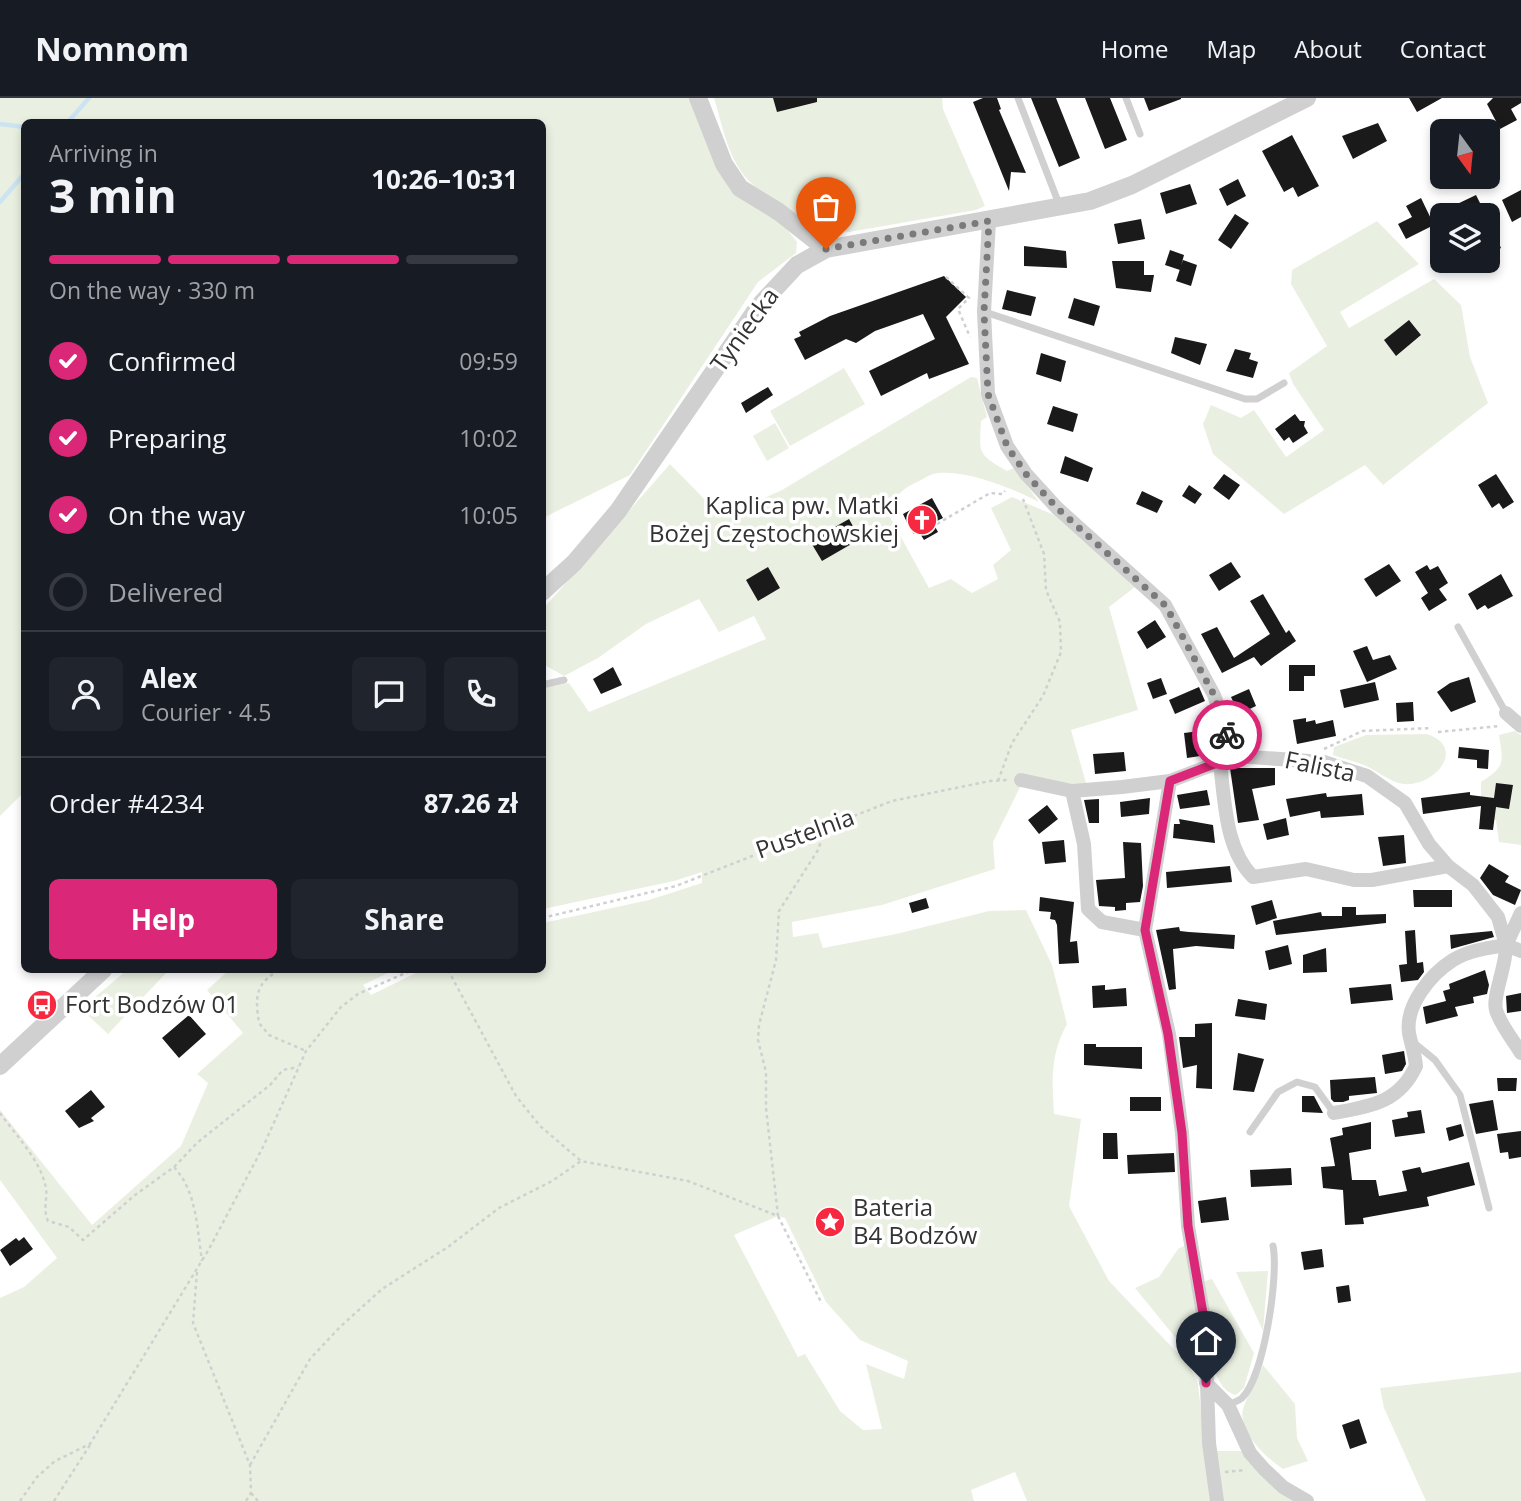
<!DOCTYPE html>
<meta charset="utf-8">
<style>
body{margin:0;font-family:"Open Sans",sans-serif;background:#20242c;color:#f1f3f6;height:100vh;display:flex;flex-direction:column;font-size:26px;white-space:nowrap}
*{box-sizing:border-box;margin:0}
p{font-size:23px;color:#9ea1a6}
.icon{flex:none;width:38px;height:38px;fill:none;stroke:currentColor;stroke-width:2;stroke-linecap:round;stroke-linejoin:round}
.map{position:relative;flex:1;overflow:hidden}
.sheet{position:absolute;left:21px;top:21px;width:525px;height:854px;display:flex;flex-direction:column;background:#171b24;border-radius:10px;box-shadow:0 4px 10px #0003}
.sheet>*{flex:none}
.needle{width:46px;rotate:165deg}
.controls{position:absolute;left:1430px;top:21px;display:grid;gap:14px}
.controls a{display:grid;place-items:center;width:70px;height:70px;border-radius:10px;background:#171b24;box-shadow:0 4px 10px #0003;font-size:35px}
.pin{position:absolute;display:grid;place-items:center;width:60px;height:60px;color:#fff;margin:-72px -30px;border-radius:50% 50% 50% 0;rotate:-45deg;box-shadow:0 0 7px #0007}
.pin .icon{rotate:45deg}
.courier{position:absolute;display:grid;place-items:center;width:70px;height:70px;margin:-35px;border:5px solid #db2777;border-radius:50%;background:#fff;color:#222;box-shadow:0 2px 9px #0007}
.headline em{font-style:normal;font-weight:700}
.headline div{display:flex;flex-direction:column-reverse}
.headline{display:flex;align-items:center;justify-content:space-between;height:119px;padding:0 28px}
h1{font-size:46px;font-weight:700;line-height:52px}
.bar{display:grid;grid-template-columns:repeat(4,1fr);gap:10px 7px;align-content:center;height:84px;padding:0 28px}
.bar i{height:9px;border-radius:5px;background:#363941}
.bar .on{background:#db2777}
.bar p{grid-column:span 4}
.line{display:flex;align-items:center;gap:18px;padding:0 28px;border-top:2px solid #363941}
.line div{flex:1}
.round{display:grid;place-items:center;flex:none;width:74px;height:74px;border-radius:10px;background:#20242c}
ol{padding:0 28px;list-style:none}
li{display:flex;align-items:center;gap:21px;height:77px}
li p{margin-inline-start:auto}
li .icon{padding:7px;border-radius:50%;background:#db2777;color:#fff;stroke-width:4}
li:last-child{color:#9ea1a6}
li i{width:38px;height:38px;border:4px solid #363941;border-radius:50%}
.cta{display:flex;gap:14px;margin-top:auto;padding:14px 28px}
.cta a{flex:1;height:80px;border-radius:10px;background:#db2777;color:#fff;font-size:28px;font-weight:700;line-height:80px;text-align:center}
.cta a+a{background:#20242c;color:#f1f3f6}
header{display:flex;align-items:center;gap:42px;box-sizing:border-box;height:98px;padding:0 35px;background:#171b24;border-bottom:2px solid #363941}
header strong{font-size:33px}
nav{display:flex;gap:38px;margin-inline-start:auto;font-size:24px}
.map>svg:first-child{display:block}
</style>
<header>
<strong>Nomnom</strong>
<nav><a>Home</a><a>Map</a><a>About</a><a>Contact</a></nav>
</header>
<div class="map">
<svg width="1521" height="1403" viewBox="0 0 1521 1403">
<rect width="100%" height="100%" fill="#fff"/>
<!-- green -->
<path fill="#eaf0e1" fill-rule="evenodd" d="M0 0H692L713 61 730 91 778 120 797 144 796 155 758 184 630 377 543 420 542 24H24V694L0 718Z
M714 0H942L943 11 985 108 976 112 849 134C818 131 769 105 747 81 728 60 722 26 714 0Z
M1377 123 1419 166 1340 214 1349 230 1434 181 1461 207 1470 259 1488 305 1383 387 1365 367 1284 416 1213 356 1203 326 1211 307 1241 320 1254 312 1286 359 1324 332 1293 286 1289 275 1327 248 1291 186 1292 172Z
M844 270 865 306 790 348 770 313Z
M971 279 977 280 987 319 981 323C979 356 978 356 1007 373L1014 370 1039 404C1014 391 961 369 933 376 927 378 920 383 913 386 899 393 891 403 890 419L929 490 951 481 972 495 998 481 993 467 1011 452 991 410 1012 399 1054 417 1135 489 1109 509 1138 612 1071 632 1086 685 1076 687 1026 677 993 744 995 771 882 807 792 824 793 839 818 835 823 850 896 836 989 813 1026 812 1052 867 1067 926C1050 957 1052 982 1054 1016L1081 1021 1069 1108 1109 1183 1189 1267 1198 1286 1211 1403H1027L1015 1374 971 1392 974 1403H0V1200L24 1189 57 1160 0 1082V1012L92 1127 181 1048 208 985 197 976 243 935 207 892 229 872H394L363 887 371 897 422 872H542L543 825 649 802 702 785V774L674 783 543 811V590L569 585 589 614 766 541 754 518 719 534 699 501 646 526 598 560 564 578 543 566V511L670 366 722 419 782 392ZM778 1118 785 1120 826 1204 860 1242 908 1263 904 1281 866 1266 882 1331 863 1332 840 1313 805 1256 798 1259 734 1137Z
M775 325 789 350 767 363 753 338Z
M1515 633 1521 637V747L1499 744 1496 722 1481 719V684C1506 668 1503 664 1499 637Z
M1427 636C1468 650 1434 689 1404 686 1390 685 1377 672 1364 667 1354 663 1343 661 1333 657L1334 649 1366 637Z
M127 872H169L108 936 81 911Z
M1186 1147 1199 1223 1179 1244 1135 1190 1159 1179 1178 1151Z
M1268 1173 1263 1233 1236 1174Z
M1212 1181 1254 1255 1244 1290 1236 1297C1204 1290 1207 1211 1205 1183Z
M1263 1267 1295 1306 1297 1340 1308 1363 1283 1371C1266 1360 1235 1331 1244 1308 1249 1294 1257 1281 1263 1267Z
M1521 1274V1403H1426L1384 1310 1380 1290Z
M1216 1353H1241L1262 1377 1296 1403H1223Z"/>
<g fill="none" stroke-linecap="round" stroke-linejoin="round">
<!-- stream -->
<path stroke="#cce4f1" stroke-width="4.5" d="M68 24 89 0
M0 26 24 29
M0 104 24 76"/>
</g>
<!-- building -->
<path fill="#1a1a1a" d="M773 0H817V4L777 14Z
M983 0H997L1001 11 999 12 1026 75 1011 74 1009 93 973 4Z
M1031 0H1056L1080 60 1059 69Z
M1085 0H1110L1127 42 1105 51Z
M1144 0H1181V1L1149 13Z
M1409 0H1442L1417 14Z
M1493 0H1521V5L1511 11 1517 22 1500 31 1487 6Z
M1378 25 1387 43 1353 61 1342 38Z
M1292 37 1319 88 1298 99 1293 89 1284 94 1262 53Z
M1238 81 1246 98 1227 108 1219 91Z
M1190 86 1197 106 1166 116 1160 95Z
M1521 92V119L1512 124 1502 102Z
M1476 97 1486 117H1458L1453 108Z
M1421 100 1434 127 1406 141 1398 126 1412 119 1406 108Z
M1235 116 1249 125 1231 151 1218 142Z
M1141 121 1145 141 1118 146 1114 126Z
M1488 122 1501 150 1488 157Z
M1024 148 1066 153 1067 170 1024 168Z
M1170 152 1184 157 1180 172 1165 167Z
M1183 162 1197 167 1191 188 1176 183Z
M1112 163H1144V177H1154L1151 194 1116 190Z
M944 178 966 199 946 219 969 266 929 281 927 275 881 298 869 273 935 241 923 216 875 233 856 245 846 241 805 262 794 241 801 238 799 234 830 218Z
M1007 192 1036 199 1031 218 1002 211Z
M1074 200 1100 208 1094 228 1068 220Z
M1409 222 1421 237 1396 258 1384 242Z
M1175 239 1207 246 1200 267 1171 255Z
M1235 251 1251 255 1249 261 1258 264 1253 280 1226 273Z
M1041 255 1066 263 1061 284 1036 276Z
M768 289 773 297 746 315 741 305Z
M1053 308 1078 316 1073 334 1047 326Z
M1295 316 1300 323H1305L1304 328 1308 335 1293 345 1289 339 1284 343 1275 331Z
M1065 358 1093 370 1088 384 1060 375Z
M1224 376 1240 387 1229 402 1213 390Z
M1496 376 1514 404 1503 411 1499 405 1492 410 1478 387Z
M1189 387 1202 396 1195 406 1182 398Z
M1142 393 1163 403 1157 415 1136 406Z
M932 400 943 420 933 425 938 434 924 442 919 434 914 436 910 431 903 416Z
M849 421 860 441 822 463 810 443Z
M1231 464 1241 479 1219 493 1209 477Z
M1389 466 1401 483 1376 499 1364 481Z
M1427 467 1430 472 1438 468 1448 485 1439 491 1447 502 1429 513 1421 500 1428 495 1415 474Z
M768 469 780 490 758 503 746 482Z
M1501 476 1513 498 1488 511 1485 507 1477 512 1468 496Z
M1263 496 1286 535 1289 532 1296 543 1261 568 1254 559 1222 575 1201 536 1217 529 1234 560 1270 536 1250 503Z
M1155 522 1166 539 1147 551 1137 534Z
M1367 548 1373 562 1390 557 1397 571 1367 584 1353 553Z
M1289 567H1315V578H1304V593H1289Z
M613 569 622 587 601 596 593 581Z
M1469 579 1476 604 1451 614 1437 594 1450 585Z
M1161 580 1167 596 1153 601 1147 585Z
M1375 584 1379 602 1344 610 1340 592Z
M1199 589 1205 603 1175 616 1169 602Z
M1249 591 1256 608 1239 616 1231 599Z
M1413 604 1414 623 1397 624 1396 605Z
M1306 620V624L1315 622 1316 626 1333 622 1336 638 1297 646 1293 622Z
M1208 632 1211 651 1199 653 1200 658 1187 660 1184 635Z
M1459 649 1489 652 1488 671 1477 670V662L1458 660Z
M1124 654 1126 673 1095 676 1093 656Z
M1230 670H1275V687L1252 691 1259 722 1238 725Z
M1496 685 1513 687 1509 711 1496 709 1493 732 1479 731 1481 708 1423 716 1421 700 1470 694V697L1494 700Z
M1207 692 1210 707 1180 711 1177 697Z
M1326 695 1327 699 1362 696 1364 717 1321 720 1320 713 1290 719 1286 701Z
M1150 700 1149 716 1121 719 1120 704Z
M1099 701V725H1089L1084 702Z
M1047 707 1058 721 1039 736 1028 722Z
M1286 720 1289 737 1267 742 1263 726Z
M1179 721 1213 727 1215 745 1173 740 1174 726H1180Z
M1404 737 1406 765 1383 768 1378 739Z
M1064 742 1066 764 1045 766 1042 744Z
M1123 744 1141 745 1143 788 1140 804 1126 805V812L1115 813V809L1099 808 1096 782 1125 780Z
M1489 766 1509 778 1505 784 1521 792 1515 807 1493 797 1480 780Z
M1230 768 1232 784 1167 790 1166 774Z
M1413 792H1452V809H1414Z
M1040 799 1074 804 1070 844 1077 843 1079 865 1059 866 1057 827 1055 822 1050 821 1051 814 1039 813Z
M926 800 929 810 912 815 909 805Z
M1272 802 1277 820 1256 827 1251 808Z
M1342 809H1356V817L1386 816V825L1276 837 1273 823 1321 814 1322 818H1342Z
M1179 829 1180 833 1189 834 1235 837 1234 851 1196 848 1173 851 1176 891 1169 892 1156 832Z
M1415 832 1417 865 1423 864 1424 874 1418 882 1401 884 1399 867 1407 866 1405 833Z
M1492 833 1494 839 1451 851 1450 837Z
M1288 847 1292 866 1269 872 1265 853Z
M1326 850 1327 874 1303 875V857Z
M1485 872 1489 887 1487 896 1473 899 1474 905 1455 909 1458 918 1426 926 1423 909 1446 903 1443 893 1450 891 1449 886Z
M1391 886 1393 902 1351 906 1349 890Z
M1105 887V892L1126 890 1127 908 1093 910 1092 888Z
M1521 895V913L1507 915 1506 898Z
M1238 901 1267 906 1265 922 1235 918Z
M189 917 206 936 179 960 162 940Z
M1212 925V991L1196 990 1197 967 1183 970 1179 939H1195V926Z
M1084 946H1096V949H1142V971L1084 967Z
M1404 953 1406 966 1402 973 1385 976 1382 957Z
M1238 955 1264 961 1254 994 1233 992Z
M1375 979 1377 995 1349 998V1002L1343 1004H1334L1331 1001 1330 982Z
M1497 980H1517L1516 993H1498Z
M91 992 105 1009 91 1020 94 1023 79 1030 65 1013Z
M1302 998H1314L1323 1015 1302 1014Z
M1130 999H1161V1013H1130Z
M1493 1002 1498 1032 1476 1036 1469 1006Z
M1421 1012 1425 1035 1395 1039 1392 1022 1408 1019 1407 1014Z
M1371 1024V1051L1349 1055 1352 1082H1376L1379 1098 1407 1093 1402 1073 1420 1069 1422 1075 1469 1064 1475 1087 1427 1099 1429 1108 1363 1120 1364 1126 1345 1127 1343 1092 1323 1090 1321 1069 1335 1068 1330 1040 1343 1037 1342 1030Z
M1461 1026 1464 1038 1449 1043 1446 1030Z
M1521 1033V1059L1509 1061 1508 1054 1500 1055 1497 1036Z
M1103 1035H1117L1118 1061H1103Z
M1174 1055 1175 1074 1128 1076 1127 1057Z
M1291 1070 1292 1087 1251 1089 1250 1072Z
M1226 1099 1229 1122 1201 1125 1198 1103Z
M24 1139 33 1151 10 1168 0 1152 16 1140 19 1143Z
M1322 1151 1324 1169 1304 1172 1301 1154Z
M1349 1187 1351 1203 1338 1205 1336 1189Z
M1359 1321 1367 1345 1350 1351 1342 1327Z"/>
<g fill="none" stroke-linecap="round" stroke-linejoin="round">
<!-- path -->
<path stroke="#d0d0d0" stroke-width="2.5" stroke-dasharray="3.5 3.5" stroke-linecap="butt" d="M946 179 969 200 958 211 970 239
M937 426 990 395 1003 396 1005 393
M1438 634 1500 628
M1324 651 1362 633 1432 630
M998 683 1012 645 1043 598 1061 554 1060 524 1046 492 1044 456 1023 401
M542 820 676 788 892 703 990 683 1007 682
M279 872C255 886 255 899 259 925L269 937 306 953
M311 872 314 874
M448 872 516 998 540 1028 581 1063
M0 1015C15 1036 39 1061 45 1086 49 1099 42 1109 48 1123L69 1129 83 1142 135 1097 174 1069 198 1044 270 987 283 972 298 969
M174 1069C197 1094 197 1130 202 1163
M778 1118 766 1010V974L758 942 759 927 776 862 779 813 818 752 825 732
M197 1174 193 1225 250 1367 251 1395 246 1403
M250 1367 310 1261 340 1229 382 1191 448 1149 499 1110 552 1083 581 1063 688 1083 778 1118 822 1206
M1225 1374 1246 1372
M251 1395 258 1403
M20 1403 37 1379 55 1363 90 1346 209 1151 263 1049 306 953 341 909 358 896 412 872
M54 1403 90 1347"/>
<!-- service -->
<path stroke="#d0d0d0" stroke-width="7" d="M1018 0 1059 106
M1126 0 1140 36
M985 214 1245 301H1257L1284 285
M1458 529 1506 615
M542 587 564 582
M1413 944 1435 962 1460 997 1489 1110
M1250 1034 1278 994 1297 984 1315 989 1334 1015
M1228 1307C1233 1305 1238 1303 1242 1300 1264 1279 1279 1177 1273 1148"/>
<!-- minor -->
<path stroke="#d0d0d0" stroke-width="14" d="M989 123 984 214 988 296 1007 348 1026 376 1057 410 1165 507 1214 597 1235 658
M1506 615 1521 628
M1220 666C1225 703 1225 751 1253 779L1306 771 1354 782H1372L1448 768
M1021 682 1072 693 1122 689 1170 683 1235 658 1324 664 1367 678 1405 705 1429 746 1448 768 1473 787 1498 819 1506 847 1521 853
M1170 683 1145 832 1169 936 1182 1035 1188 1128 1205 1227 1209 1345 1217 1403
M1072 693 1084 746 1088 811 1102 824 1145 832
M1506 847C1507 867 1492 898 1496 912 1500 926 1513 942 1521 955
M1334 1015C1370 1008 1399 1005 1416 968 1415 956 1411 946 1409 935 1405 907 1431 876 1453 862 1469 852 1488 850 1506 847L1521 815
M1206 1285 1228 1307 1250 1355 1264 1371 1283 1389 1307 1403"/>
<!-- tertiary -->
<path stroke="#d0d0d0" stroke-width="18" d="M698 0 724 66 740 90 779 114 826 151
M542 494 574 465 618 413 758 209 797 167 826 151 1090 103 1132 87 1307 0
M0 968 103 872"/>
</g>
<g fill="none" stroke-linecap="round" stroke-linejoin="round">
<!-- done -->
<path stroke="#7a7a7a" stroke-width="7" stroke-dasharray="0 12.6" d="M826 151 989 123 984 214 988 296 1007 348 1026 376 1057 410 1166 508 1214 597 1227 637"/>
<!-- route -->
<path stroke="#db2777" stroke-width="9" d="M1206 1285 1205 1227 1188 1128 1182 1035 1168 936 1145 832 1170 683 1235 658 1227 637"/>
</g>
<!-- icons -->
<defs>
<g id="church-disc" transform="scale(1.575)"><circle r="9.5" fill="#f62940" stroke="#fff"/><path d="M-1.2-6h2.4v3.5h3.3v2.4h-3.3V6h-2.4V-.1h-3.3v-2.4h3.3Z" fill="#fff"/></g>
<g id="bus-disc" transform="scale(1.575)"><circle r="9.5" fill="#f62940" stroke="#fff"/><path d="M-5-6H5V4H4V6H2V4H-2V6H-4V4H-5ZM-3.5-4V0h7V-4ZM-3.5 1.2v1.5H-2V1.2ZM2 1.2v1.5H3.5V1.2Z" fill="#fff"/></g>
<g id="sight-disc" transform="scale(1.575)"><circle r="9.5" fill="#f62940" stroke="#fff"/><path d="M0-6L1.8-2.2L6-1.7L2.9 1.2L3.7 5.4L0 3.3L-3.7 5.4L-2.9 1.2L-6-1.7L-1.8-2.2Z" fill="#fff"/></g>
</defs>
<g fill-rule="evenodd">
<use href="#church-disc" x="922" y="422"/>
<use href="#bus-disc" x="42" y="907"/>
<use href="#sight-disc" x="830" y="1124"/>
</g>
<g text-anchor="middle" stroke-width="7" stroke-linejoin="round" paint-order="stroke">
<!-- street labels -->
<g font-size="24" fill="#333" stroke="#fff">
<text transform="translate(745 232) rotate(-54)" y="8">Tyniecka</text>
<text transform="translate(1320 669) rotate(12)" y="8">Falista</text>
<text transform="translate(805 736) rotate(-20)" y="8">Pustelnia</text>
</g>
<!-- poi labels -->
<g font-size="24" fill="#333" stroke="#fff" text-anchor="start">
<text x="899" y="416" text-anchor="end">Kaplica pw. Matki<tspan x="899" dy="28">Bożej Częstochowskiej</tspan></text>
<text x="65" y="915">Fort Bodzów 01</text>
<text x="853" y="1118">Bateria<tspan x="853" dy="28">B4 Bodzów</tspan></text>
</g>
</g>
</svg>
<div class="controls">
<a><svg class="needle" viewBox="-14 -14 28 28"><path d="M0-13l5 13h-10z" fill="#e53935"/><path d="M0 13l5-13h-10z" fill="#9ea1a6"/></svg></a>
<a><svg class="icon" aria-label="layers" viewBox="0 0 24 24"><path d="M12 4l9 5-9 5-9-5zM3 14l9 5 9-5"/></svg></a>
</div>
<div class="pin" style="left:826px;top:151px;background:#ea580c"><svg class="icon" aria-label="bag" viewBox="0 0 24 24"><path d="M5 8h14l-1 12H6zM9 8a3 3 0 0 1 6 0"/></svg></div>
<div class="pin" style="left:1206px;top:1285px;background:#1f2937"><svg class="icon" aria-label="home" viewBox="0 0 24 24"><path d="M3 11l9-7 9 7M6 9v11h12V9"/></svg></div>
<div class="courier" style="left:1227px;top:637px"><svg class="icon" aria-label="bike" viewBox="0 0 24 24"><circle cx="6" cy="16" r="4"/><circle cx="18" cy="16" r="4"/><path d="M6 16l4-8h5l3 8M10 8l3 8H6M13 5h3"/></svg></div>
<section class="sheet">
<div class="headline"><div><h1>3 min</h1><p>Arriving in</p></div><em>10:26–10:31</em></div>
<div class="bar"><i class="on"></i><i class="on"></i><i class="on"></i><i></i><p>On the way · 330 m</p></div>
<ol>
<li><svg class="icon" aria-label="check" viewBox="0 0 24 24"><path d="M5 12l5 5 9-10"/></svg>Confirmed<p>09:59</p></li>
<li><svg class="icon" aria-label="check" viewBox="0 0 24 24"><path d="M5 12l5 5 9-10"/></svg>Preparing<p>10:02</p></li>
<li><svg class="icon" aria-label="check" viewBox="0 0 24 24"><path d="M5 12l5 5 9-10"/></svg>On the way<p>10:05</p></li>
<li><i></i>Delivered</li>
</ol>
<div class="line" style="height:126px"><a class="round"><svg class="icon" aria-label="person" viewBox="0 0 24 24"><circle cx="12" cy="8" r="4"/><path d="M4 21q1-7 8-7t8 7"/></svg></a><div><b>Alex</b><p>Courier · 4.5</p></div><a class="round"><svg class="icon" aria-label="chat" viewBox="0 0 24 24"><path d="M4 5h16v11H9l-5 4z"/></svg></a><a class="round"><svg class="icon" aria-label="phone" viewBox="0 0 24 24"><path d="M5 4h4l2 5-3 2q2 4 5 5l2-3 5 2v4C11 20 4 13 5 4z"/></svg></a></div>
<div class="line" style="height:91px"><div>Order #4234</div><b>87.26 zł</b></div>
<div class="cta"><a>Help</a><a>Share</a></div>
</section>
</div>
